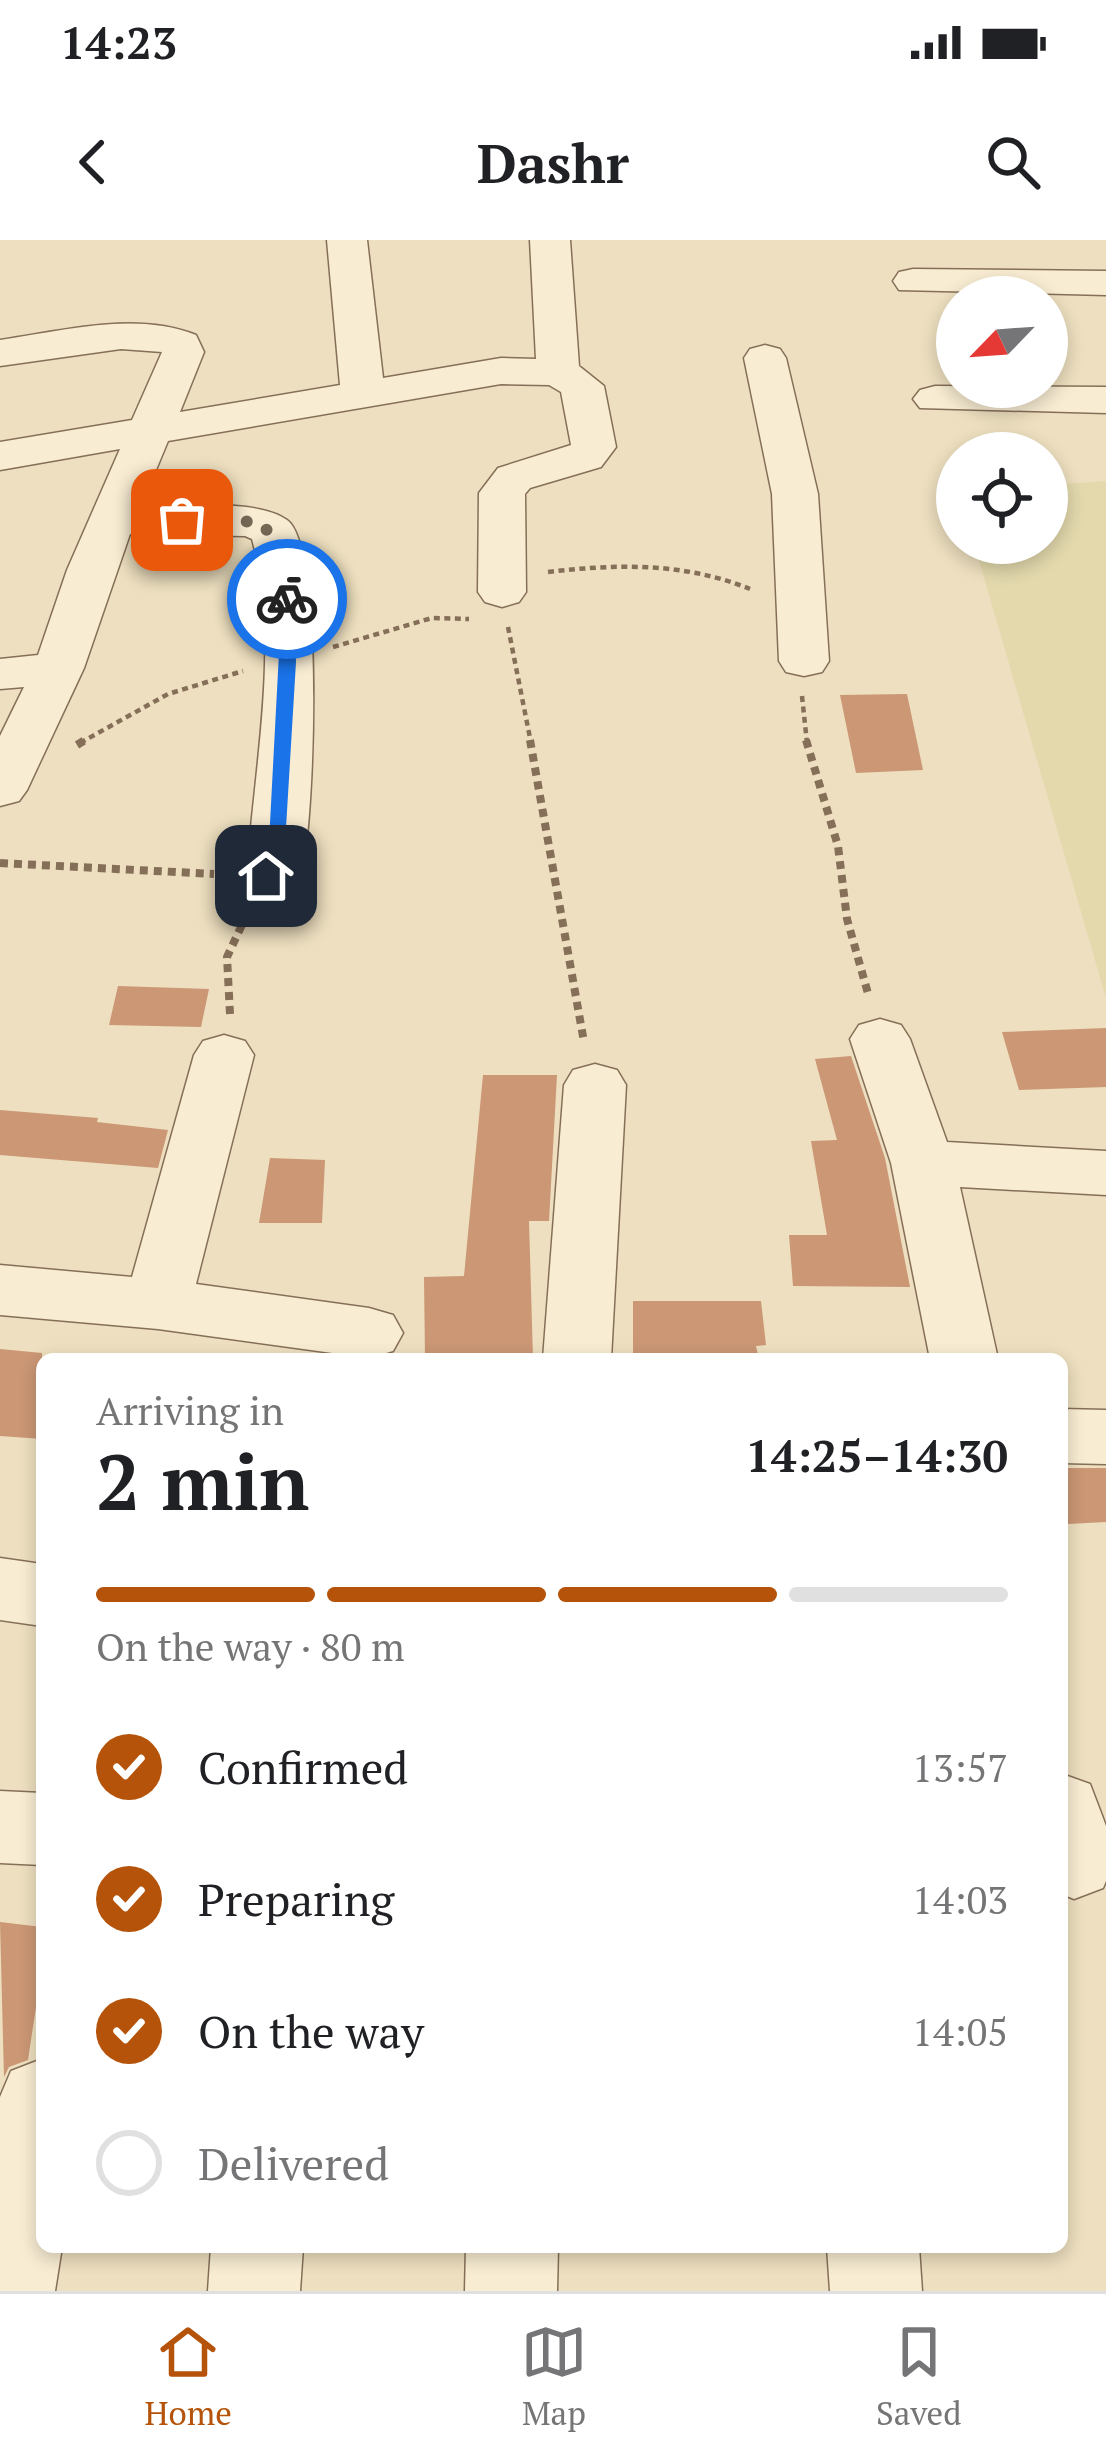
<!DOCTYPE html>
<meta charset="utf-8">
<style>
body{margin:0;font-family:"PT Serif",serif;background:#f2f2f2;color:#202124;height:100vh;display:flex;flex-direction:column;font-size:45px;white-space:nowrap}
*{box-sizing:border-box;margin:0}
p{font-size:39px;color:#757577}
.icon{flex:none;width:66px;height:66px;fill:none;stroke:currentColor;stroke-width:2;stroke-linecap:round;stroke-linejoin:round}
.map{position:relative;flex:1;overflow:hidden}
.side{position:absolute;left:36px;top:1113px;width:1032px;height:900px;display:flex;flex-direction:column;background:#fff;border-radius:18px;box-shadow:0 6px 18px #0003}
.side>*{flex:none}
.needle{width:78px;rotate:245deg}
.controls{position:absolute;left:936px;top:36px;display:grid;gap:24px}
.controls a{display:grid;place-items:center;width:132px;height:132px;border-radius:50%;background:#fff;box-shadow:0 6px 18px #0003;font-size:60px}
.pin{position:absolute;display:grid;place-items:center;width:102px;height:102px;color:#fff;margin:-51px;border-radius:24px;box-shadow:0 6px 18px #0006}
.courier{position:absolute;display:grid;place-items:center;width:120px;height:120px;margin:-60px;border:9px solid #1a73e8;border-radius:50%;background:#fff;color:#222;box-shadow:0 3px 15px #0007}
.head em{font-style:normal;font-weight:700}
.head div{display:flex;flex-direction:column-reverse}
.head{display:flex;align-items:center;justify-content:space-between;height:204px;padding:0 60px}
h1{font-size:78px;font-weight:700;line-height:90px}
.bar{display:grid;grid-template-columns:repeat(4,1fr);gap:18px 12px;align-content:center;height:144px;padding:0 60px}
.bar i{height:15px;border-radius:9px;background:#e0e0e0}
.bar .on{background:#b45309}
.bar p{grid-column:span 4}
ol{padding:0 60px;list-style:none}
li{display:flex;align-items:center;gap:36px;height:132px}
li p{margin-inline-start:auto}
li .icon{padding:12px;border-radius:50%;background:#b45309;color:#fff;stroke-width:4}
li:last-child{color:#757577}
li i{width:66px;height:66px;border:6px solid #e0e0e0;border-radius:50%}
.status{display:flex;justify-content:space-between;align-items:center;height:84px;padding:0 60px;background:#fff;direction:ltr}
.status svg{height:33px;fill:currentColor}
header{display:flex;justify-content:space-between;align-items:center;height:156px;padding:0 60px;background:#fff;font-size:54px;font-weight:700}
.tabs{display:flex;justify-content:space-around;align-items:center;height:168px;border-top:3px solid #e0e0e0;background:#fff;font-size:33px;color:#757577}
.tabs a{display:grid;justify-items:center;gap:6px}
.tabs .on{color:#b45309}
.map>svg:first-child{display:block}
</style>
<div class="status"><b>14:23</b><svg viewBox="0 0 49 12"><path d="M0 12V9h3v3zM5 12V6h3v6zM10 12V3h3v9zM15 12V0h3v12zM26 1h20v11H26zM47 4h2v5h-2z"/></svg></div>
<header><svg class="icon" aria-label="back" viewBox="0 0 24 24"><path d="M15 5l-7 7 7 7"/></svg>Dashr<svg class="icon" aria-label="search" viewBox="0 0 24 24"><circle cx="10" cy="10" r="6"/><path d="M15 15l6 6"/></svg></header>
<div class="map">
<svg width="1106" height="2051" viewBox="0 0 1106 2051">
<rect width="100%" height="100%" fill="#eddfbf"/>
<!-- farmland -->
<path fill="#e3d9ad" d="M1106 241V758L974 303H1047V245Z"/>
<!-- building -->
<path fill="#cb9775" d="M907 454 923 530 856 533 840 455Z
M118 746 209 749 201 787 109 785Z
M1106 788V847L1019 850 1002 792Z
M851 816 885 918 910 1047 793 1046 789 995H827L811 901 837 900 815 819Z
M483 835H557L549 981H529L533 1119H425L424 1037 464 1036Z
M0 870 98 878 97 882 168 890 158 928 0 915Z
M270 918 325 920 322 983H259Z
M633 1061H761L766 1105 756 1106 759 1119H633Z
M0 1109 42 1113V1199L0 1196Z
M1062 1228H1106V1282L1068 1284Z
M0 1682 42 1687V1727L28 1820 9 1827 4 1837Z"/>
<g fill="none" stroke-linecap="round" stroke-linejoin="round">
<!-- minor casing -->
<g stroke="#866f58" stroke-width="3">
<path id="minor" d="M327 0H367L383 138 501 118 536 119 530 0H570L579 126 604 146 616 207 601 227 530 248 525 254 526 352 519 362 502 367 485 362 478 352 479 253 498 228 571 205 561 152 549 145 501 144 168 201 141 266C179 267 256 258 287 280 324 306 314 569 304 617 302 628 291 639 285 648L265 653 245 648 237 636 248 620C256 517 280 399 252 299L245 296 130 294 84 428 27 550 19 561 0 566V496L24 447 0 449V419L38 415 67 330 120 209 0 230V202L132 180 162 112 121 109 0 126V100C64 91 134 71 196 95L204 112 180 172 340 145Z
M913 29 1106 31V55L899 50 893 41 899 32Z
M765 105 780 109 786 118 818 254 829 421 822 432 804 436 786 432 779 421 772 254 744 118 750 109Z
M935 146 1106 147V173L920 168 913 159 920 150Z
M880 779 901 785 910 799 947 902 1106 911V955L960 947 998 1119H930L891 923 850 799 859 785Z
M224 795 245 801 254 815 196 1044 369 1068 393 1075 403 1093 393 1111 369 1118 158 1089 0 1075V1025L132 1037 194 815 203 801Z
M595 824 617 830 626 845 611 1119H543L564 845 573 830Z
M1062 1169 1106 1170V1224L1062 1223Z
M0 1318 42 1324V1386L0 1380Z
M1062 1534 1090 1544 1106 1586V1641L1103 1648 1074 1659 1062 1654Z
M0 1551 42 1553V1625L0 1623Z
M42 1819V2007H62L55 2051H0V1857L11 1831Z
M211 2007H303L300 2051H208Z
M466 2007H558L557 2051H465Z
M827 2007H919L922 2051H830Z"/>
</g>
<!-- path-far1 -->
<path stroke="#866f58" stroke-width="4.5" stroke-dasharray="6 4.5" stroke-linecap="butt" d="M548 332C618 324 683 322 750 349
M508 387 531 503
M333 407 432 378 469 379
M802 456 807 503
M80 503 168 454 243 431"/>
<!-- path -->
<path stroke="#866f58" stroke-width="8" stroke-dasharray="8 6" stroke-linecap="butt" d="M530 500 584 802
M806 500 838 606 847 679 869 757
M77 505 85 500
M0 623 214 634
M230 774 227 717 247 674"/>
<!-- minor -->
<use href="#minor" fill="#f8ecd2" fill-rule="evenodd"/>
</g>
<!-- route -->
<path fill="#1a73e8" d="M282 356 294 359 296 422 284 621 266 641 257 636 268 621Z"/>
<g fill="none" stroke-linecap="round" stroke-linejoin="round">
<!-- done -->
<path stroke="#756855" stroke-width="12" stroke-dasharray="0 21.6" d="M182 280C258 279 285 273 287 359"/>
</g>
</svg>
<div class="controls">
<a><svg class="needle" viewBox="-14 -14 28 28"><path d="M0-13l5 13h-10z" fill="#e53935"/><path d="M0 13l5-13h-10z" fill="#757577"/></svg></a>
<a><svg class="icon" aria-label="locate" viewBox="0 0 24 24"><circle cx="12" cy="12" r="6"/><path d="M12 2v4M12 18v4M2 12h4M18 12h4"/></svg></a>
</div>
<div class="pin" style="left:182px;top:280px;background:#ea580c"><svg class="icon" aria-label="bag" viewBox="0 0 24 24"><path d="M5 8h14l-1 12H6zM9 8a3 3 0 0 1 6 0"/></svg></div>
<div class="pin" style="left:266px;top:636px;background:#1f2937"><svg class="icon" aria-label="home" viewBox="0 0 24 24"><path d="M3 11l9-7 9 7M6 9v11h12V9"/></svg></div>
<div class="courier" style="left:287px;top:359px"><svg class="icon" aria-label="bike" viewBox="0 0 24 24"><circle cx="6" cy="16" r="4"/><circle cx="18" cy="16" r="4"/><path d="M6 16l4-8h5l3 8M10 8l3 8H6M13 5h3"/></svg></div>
<section class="side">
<div class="head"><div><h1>2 min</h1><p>Arriving in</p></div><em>14:25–14:30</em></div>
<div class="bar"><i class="on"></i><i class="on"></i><i class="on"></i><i></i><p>On the way · 80 m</p></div>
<ol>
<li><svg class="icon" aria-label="check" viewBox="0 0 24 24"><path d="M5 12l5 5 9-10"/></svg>Confirmed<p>13:57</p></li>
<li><svg class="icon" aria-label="check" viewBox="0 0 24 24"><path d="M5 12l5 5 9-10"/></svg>Preparing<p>14:03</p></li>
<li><svg class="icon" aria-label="check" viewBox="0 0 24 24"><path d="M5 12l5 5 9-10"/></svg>On the way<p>14:05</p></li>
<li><i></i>Delivered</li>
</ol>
</section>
</div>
<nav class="tabs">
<a class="on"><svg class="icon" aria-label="home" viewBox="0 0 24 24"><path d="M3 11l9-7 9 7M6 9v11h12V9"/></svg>Home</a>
<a><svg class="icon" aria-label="map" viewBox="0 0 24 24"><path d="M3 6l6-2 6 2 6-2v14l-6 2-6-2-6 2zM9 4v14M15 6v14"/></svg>Map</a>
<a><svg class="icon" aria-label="saved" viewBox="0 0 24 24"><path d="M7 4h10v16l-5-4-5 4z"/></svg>Saved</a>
</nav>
